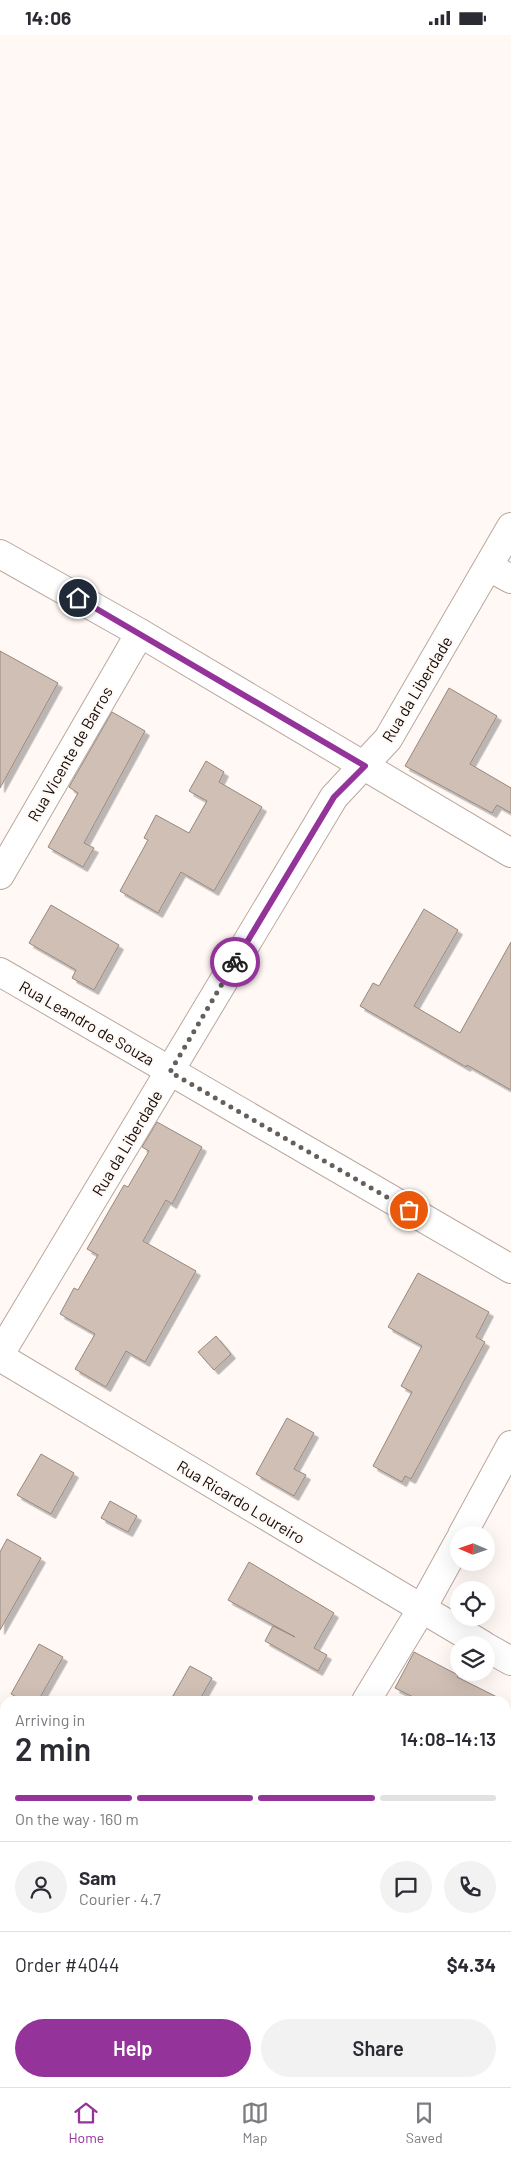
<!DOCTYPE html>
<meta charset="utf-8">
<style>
body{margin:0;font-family:Barlow,sans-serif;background:#f2f2f3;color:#2b2b33;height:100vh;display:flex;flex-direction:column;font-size:19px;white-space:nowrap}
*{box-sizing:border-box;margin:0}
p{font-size:16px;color:#7c7c81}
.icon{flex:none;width:28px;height:28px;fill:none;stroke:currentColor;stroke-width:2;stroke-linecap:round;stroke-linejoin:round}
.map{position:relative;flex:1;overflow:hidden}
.drawer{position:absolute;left:0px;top:1661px;width:511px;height:391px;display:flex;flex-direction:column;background:#fff;border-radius:15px 15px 0 0;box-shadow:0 5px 20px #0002}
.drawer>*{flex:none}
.needle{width:32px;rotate:272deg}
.controls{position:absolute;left:450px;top:1491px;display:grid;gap:10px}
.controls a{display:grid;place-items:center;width:45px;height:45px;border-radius:50%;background:#fff;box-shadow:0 5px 20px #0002;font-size:25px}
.pin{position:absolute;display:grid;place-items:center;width:42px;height:42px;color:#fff;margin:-21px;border:2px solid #fff;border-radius:50%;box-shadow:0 1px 5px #0007}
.courier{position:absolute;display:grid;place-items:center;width:50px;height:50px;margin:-25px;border:4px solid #94339a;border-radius:50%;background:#fff;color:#222;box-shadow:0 1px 6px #0007}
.overview em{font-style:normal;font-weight:600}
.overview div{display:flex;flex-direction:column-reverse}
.overview{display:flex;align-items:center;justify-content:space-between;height:85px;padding:0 15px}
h1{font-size:32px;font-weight:600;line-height:38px}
.bar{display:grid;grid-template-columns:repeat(4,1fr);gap:8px 5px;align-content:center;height:60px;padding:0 15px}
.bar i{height:6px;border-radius:4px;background:#e1e1e2}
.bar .current{background:#94339a}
.bar p{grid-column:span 4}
.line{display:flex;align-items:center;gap:12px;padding:0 15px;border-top:1px solid #e1e1e2}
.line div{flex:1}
.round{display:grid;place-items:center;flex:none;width:52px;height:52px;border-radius:26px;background:#f2f2f3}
.primary-button{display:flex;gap:10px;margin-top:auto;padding:10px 15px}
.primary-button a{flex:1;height:58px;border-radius:30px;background:#94339a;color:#fff;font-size:20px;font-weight:600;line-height:58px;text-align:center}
.primary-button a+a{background:#f2f2f3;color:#2b2b33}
.status{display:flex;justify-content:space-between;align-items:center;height:35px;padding:0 25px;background:#fff;direction:ltr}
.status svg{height:14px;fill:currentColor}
.tab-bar{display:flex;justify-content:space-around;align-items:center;height:70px;border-top:1px solid #e1e1e2;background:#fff;font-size:14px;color:#7c7c81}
.tab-bar a{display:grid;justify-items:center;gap:2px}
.tab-bar .current{color:#94339a}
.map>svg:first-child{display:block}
</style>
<div class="status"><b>14:06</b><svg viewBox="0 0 49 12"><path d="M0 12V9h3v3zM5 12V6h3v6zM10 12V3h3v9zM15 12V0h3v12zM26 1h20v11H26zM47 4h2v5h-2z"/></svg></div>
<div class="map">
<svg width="511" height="2052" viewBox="0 0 511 2052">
<defs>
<filter id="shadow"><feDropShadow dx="4.5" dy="4.5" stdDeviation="0" flood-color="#0004"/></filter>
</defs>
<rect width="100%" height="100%" fill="#fff8f4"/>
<!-- building -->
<path fill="#d0bfb5" stroke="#97877d" filter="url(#shadow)" d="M0 616 58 648 0 753Z
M449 653 497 681 470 729 511 753V778L497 770 492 778 405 731Z
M112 677 145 696 84 808 94 813 83 832 48 812 78 758 69 752Z
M206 726 224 737 219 747 262 772 214 856 181 837 158 878 120 856 148 805 144 803 156 780 189 798 207 766 189 756Z
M51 870 119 910 94 955 72 943 76 935 29 908Z
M424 874 458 895 414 971 460 998 511 907V1055L467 1030 466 1032 360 971 373 948 379 951Z
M157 1087 202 1112 172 1169 166 1165 143 1206 196 1236 145 1327 126 1316 106 1352 75 1334 95 1299 60 1279 74 1253 78 1255 98 1220 87 1214 124 1150 128 1152 149 1116 142 1112Z
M418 1238 489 1277 476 1302 485 1307 411 1444 405 1441 402 1447 373 1431 412 1357 401 1351 422 1311 388 1292Z
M216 1301 231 1319 214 1335 198 1317Z
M287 1383 314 1398 294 1434 306 1440 294 1461 256 1439Z
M41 1419 74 1438 51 1479 17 1460Z
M110 1466 137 1481 128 1497 101 1483Z
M7 1504 41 1523 0 1595V1517Z
M249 1527 334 1578 314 1613 327 1620 318 1636 265 1606 273 1591 295 1602 228 1565Z
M39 1609 63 1622 38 1666H24L11 1659Z
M414 1617 458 1640 457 1642 505 1666H421L395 1653Z
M190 1631 212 1643 199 1666H170Z"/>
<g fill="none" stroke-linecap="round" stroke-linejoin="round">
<!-- minor casing -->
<g stroke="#b9a89e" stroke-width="30">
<path id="minor" d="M489 532 511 544
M0 840 140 598
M0 937 511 1234
M0 1319 334 762 388 704 511 492
M0 1322 483 1610
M462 1500 511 1410
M486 1612 511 1626
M366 1666 421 1575 459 1506
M0 1703 5 1706
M506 1996 511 1998
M136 2052 139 2048"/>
</g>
<!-- major casing -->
<g stroke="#b9a89e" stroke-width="30">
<path id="major" d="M0 519 140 598 511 818"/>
</g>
<!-- minor -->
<use href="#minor" stroke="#fff" stroke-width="28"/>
<!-- major -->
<use href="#major" stroke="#fff" stroke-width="28"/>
</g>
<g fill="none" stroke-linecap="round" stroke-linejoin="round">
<!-- done -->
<path stroke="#655f5b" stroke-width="5" stroke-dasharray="0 9" d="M235 927 170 1037 409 1175"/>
<!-- route -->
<path stroke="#94339a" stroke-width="6" d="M78 563 365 731 334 762 235 927"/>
</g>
<g text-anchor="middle" stroke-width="4" stroke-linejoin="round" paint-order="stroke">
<!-- street labels -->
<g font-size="16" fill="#120c09" stroke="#fff8f4">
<text transform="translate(417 654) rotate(-59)" y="6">Rua da Liberdade</text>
<text transform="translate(70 719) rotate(-60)" y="6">Rua Vicente de Barros</text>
<text transform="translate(87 988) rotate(30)" y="6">Rua Leandro de Souza</text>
<text transform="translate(127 1108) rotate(-59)" y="6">Rua da Liberdade</text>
<text transform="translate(241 1467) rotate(31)" y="6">Rua Ricardo Loureiro</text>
</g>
</g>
</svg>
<div class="controls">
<a><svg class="needle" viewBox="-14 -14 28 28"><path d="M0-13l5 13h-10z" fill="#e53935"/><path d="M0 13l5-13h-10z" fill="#7c7c81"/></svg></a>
<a><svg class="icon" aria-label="locate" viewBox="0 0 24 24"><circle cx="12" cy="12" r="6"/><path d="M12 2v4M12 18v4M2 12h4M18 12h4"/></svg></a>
<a><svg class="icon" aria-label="layers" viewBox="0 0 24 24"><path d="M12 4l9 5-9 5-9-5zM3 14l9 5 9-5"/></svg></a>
</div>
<div class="pin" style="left:409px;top:1175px;background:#ea580c"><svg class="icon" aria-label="bag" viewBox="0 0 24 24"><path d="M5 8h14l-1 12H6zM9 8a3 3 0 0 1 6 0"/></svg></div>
<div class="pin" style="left:78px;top:563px;background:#1f2937"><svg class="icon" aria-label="home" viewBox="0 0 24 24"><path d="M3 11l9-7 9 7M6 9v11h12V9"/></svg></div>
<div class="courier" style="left:235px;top:927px"><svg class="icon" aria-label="bike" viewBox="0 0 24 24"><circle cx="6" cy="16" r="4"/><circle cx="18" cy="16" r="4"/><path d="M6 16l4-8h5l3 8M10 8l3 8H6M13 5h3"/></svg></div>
<section class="drawer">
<div class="overview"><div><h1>2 min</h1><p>Arriving in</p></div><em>14:08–14:13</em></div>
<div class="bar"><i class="current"></i><i class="current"></i><i class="current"></i><i></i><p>On the way · 160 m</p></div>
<div class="line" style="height:90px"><a class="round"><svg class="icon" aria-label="person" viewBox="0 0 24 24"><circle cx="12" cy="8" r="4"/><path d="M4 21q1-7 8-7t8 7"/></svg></a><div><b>Sam</b><p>Courier · 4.7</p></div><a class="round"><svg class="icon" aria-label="chat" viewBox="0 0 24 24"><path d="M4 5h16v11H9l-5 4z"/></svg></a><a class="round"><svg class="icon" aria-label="phone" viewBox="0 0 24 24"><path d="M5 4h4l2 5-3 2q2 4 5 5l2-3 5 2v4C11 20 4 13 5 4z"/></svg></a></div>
<div class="line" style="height:65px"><div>Order #4044</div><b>$4.34</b></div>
<div class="primary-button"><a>Help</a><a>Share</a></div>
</section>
</div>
<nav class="tab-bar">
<a class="current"><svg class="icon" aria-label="home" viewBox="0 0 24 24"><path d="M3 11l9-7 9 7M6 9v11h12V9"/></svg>Home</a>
<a><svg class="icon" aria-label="map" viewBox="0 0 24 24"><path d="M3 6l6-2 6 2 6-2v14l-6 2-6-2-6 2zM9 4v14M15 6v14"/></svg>Map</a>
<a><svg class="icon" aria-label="saved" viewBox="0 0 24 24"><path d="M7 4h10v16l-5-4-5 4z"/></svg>Saved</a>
</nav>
